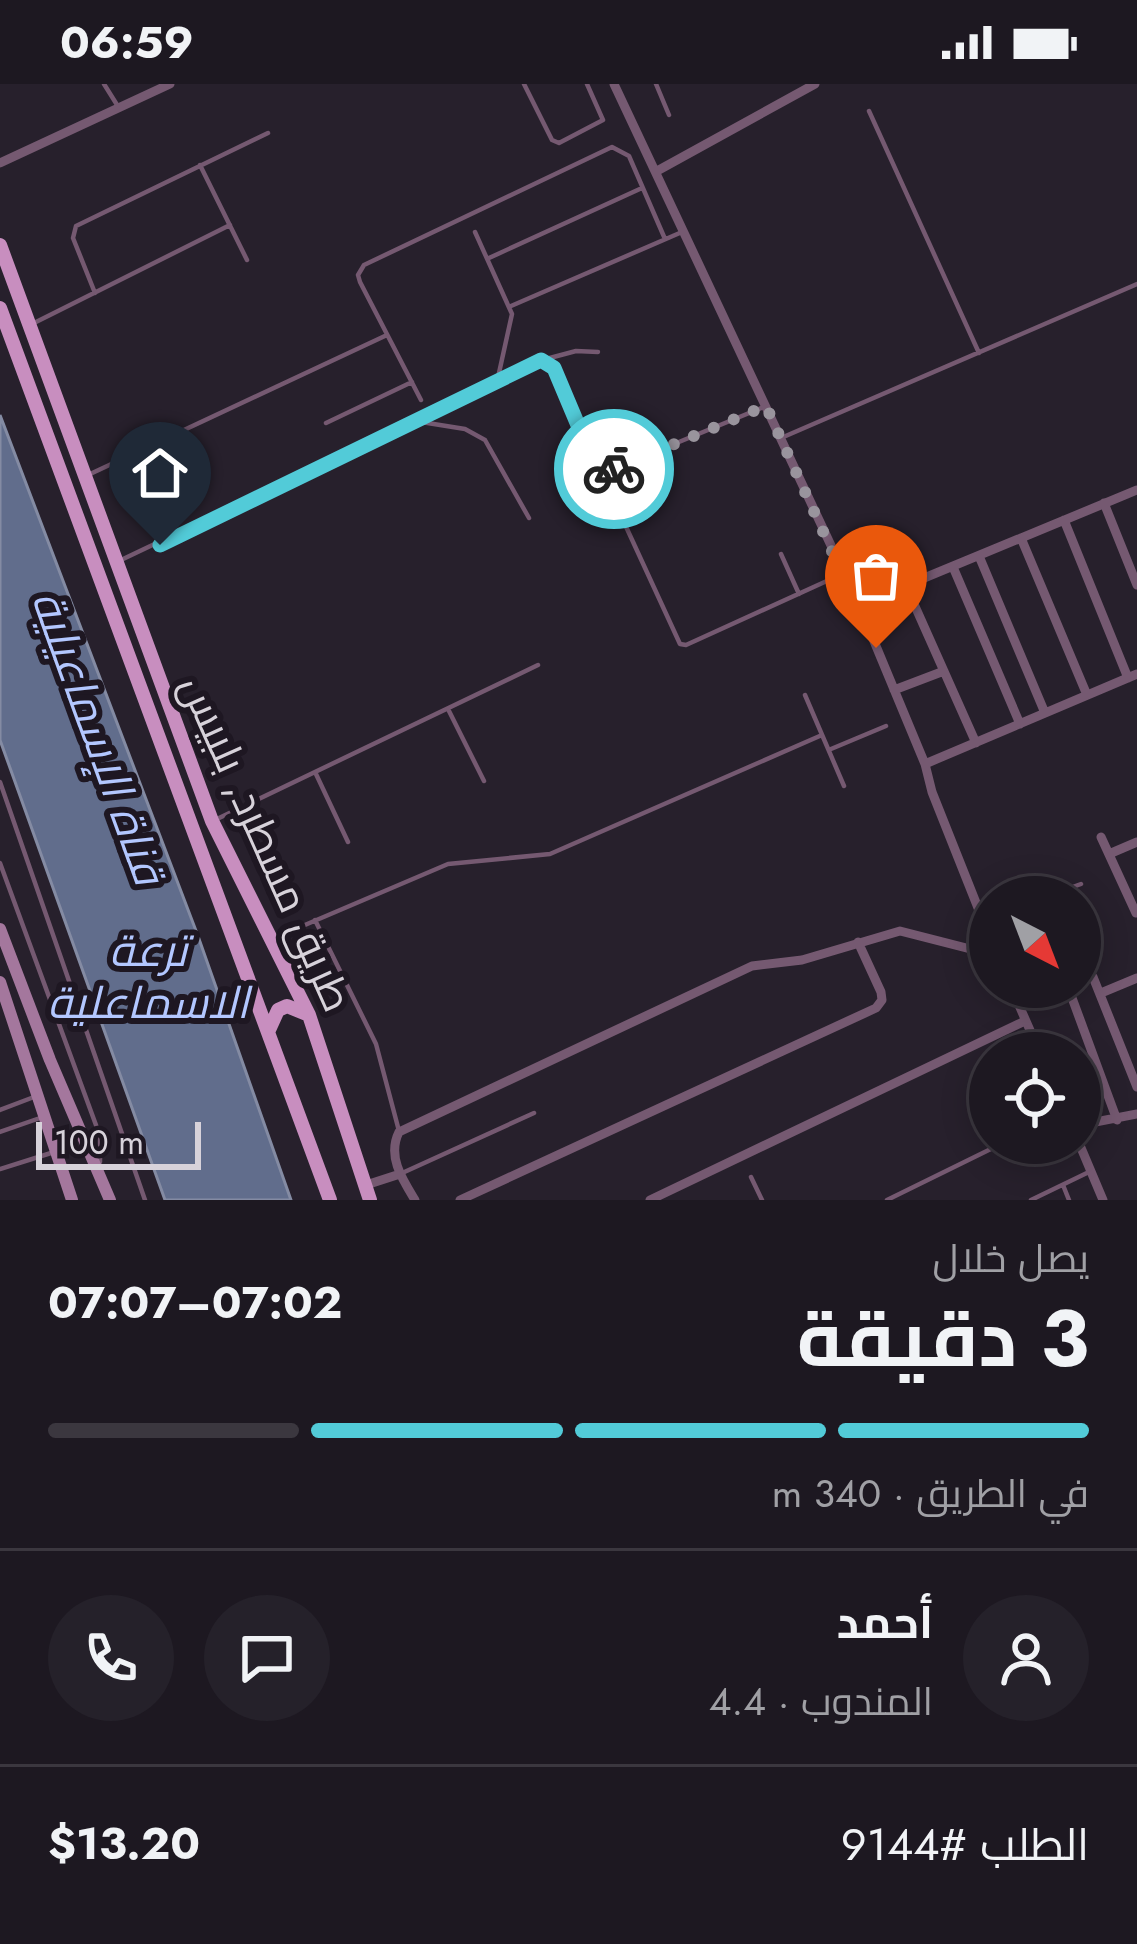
<!DOCTYPE html>
<html lang="ar">
<meta charset="utf-8">
<style>
body{margin:0;font-family:Jost,Cairo,sans-serif;background:#25212a;color:#f1f3f6;direction:rtl;height:100vh;display:flex;flex-direction:column;font-size:45px;white-space:nowrap}
*{box-sizing:border-box;margin:0}
p{font-size:39px;color:#a0a0a5}
.icon{flex:none;width:66px;height:66px;fill:none;stroke:currentColor;stroke-width:2;stroke-linecap:round;stroke-linejoin:round}
.map{position:relative;height:1116px;overflow:hidden;direction:ltr}
.sheet{display:flex;flex-direction:column;background:#1d1821;flex:1}
.sheet>*{flex:none}
.needle{width:78px;rotate:138deg}
.buttons{position:absolute;left:969px;top:792px;display:grid;gap:24px}
.buttons a{display:grid;place-items:center;width:132px;height:132px;border-radius:50%;background:#1d1821;box-shadow:0 6px 30px #0003,0 0 0 3px #3b373f;font-size:60px}
.scale{position:absolute;left:36px;bottom:30px;width:165px;box-sizing:border-box;padding-left:12px;border:6px solid #d7d2da;border-top:0;font-size:33px;line-height:42px;white-space:nowrap;color:#d7d2da;-webkit-text-stroke:9px #1e1722;paint-order:stroke}
.pin{position:absolute;display:grid;place-items:center;width:102px;height:102px;color:#fff;margin:-123px -51px;border-radius:50% 50% 50% 0;rotate:-45deg;box-shadow:0 0 12px #0007}
.pin .icon{rotate:45deg}
.courier{position:absolute;display:grid;place-items:center;width:120px;height:120px;margin:-60px;border:9px solid #52cbd8;border-radius:50%;background:#fff;color:#222;box-shadow:0 3px 15px #0007}
.overview em{font-style:normal;font-weight:700}
.overview div{display:flex;flex-direction:column-reverse}
.overview{display:flex;align-items:center;justify-content:space-between;height:204px;padding:0 48px}
h1{font-size:78px;font-weight:700;line-height:90px}
.bar{display:grid;grid-template-columns:repeat(4,1fr);gap:18px 12px;align-content:center;height:144px;padding:0 48px}
.bar i{height:15px;border-radius:9px;background:#3b373f}
.bar .on{background:#52cbd8}
.bar p{grid-column:span 4}
.line{display:flex;align-items:center;gap:30px;padding:0 48px;border-top:3px solid #3b373f}
.line div{flex:1}
.round{display:grid;place-items:center;flex:none;width:126px;height:126px;border-radius:63px;background:#25212a}
.status{display:flex;justify-content:space-between;align-items:center;height:84px;padding:0 60px;background:#1d1821;direction:ltr}
.status svg{height:33px;fill:currentColor}
.map>svg:first-child{display:block}
</style>
<div class="status"><b>06:59</b><svg viewBox="0 0 49 12"><path d="M0 12V9h3v3zM5 12V6h3v6zM10 12V3h3v9zM15 12V0h3v12zM26 1h20v11H26zM47 4h2v5h-2z"/></svg></div>
<div class="map">
<svg width="1137" height="1116" viewBox="0 0 1137 1116">
<rect width="100%" height="100%" fill="#27202c"/>
<!-- water -->
<path fill="#616d8c" stroke="#848ba3" stroke-width="3" d="M0 331 198 852 291 1116H165L0 656Z"/>
<g fill="none" stroke-linecap="round" stroke-linejoin="round">
<!-- lane -->
<path stroke="#755971" stroke-width="4.5" d="M104 0 119 24
M524 0 552 56 559 59 603 36 587 0
M656 0 669 31
M869 27 979 269
M200 81 247 176
M475 148 512 230 497 298
M489 174 642 104
M95 209 73 154 76 142 268 49
M511 222 682 148
M32 240 230 141
M546 275 576 267 598 268
M421 316 360 198 358 191 364 181 612 63 629 72 665 155
M415 337 465 345 485 356 529 434
M326 339 412 298
M781 354 1137 200
M88 391 387 251
M599 391 766 322
M781 470 799 510
M121 476 541 276 553 284 680 560 686 561 829 496
M805 611 844 702
M449 627 484 697
M831 665 886 642
M316 690 348 758
M0 698 145 1116
M217 735 538 581
M0 779 100 1052V1078
M1045 813 1081 800
M315 836 376 960 399 1047
M272 855 448 780 550 770 822 651
M0 1026 34 1013
M0 1048 40 1034
M0 1085 51 1069
M400 1090 534 1029
M751 1093 762 1116
M1063 1101 1069 1116
M887 1116 1001 1060
M1031 1116 1091 1087"/>
<!-- street -->
<path stroke="#755971" stroke-width="9" d="M614 0 859 521 925 680 932 708 990 854
M0 79 170 0
M657 87 815 0
M1104 419 1137 501
M1064 436 1128 594
M1021 454 1087 611
M979 472 1045 629
M953 483 1020 640
M906 502 976 659
M859 521 1137 406
M894 606 944 587
M925 680 1137 590
M1101 753 1136 829
M1109 770 1137 758
M1080 886 1093 893 1137 1003
M1011 903 1040 969
M1068 903 1117 1036
M1101 909 1137 894
M1080 1041 1137 1030
M1079 1059 1103 1116
M366 1101 400 1090
M415 1116C402 1095 387 1072 399 1048L752 882 802 876 900 847 990 870
M460 1116 876 924 882 916 881 908 858 858
M650 1116 1025 937"/>
<!-- secondary -->
<path stroke="#a4779d" stroke-width="12" d="M0 845 50 976 110 1116
M0 898 72 1116"/>
<!-- primary -->
<path stroke="#c88ebf" stroke-width="14" d="M0 161 212 737 309 931 370 1116
M0 224 330 1116
M269 946 278 926 287 922 309 931"/>
</g>
<g fill="none" stroke-linecap="round" stroke-linejoin="round">
<!-- done -->
<path stroke="#99949d" stroke-width="12" stroke-dasharray="0 21.6" d="M614 385 766 322 876 564"/>
<!-- route -->
<path stroke="#52cbd8" stroke-width="15" d="M160 461 541 276 554 284 599 391 614 385"/>
</g>
<g text-anchor="middle" stroke-width="12" stroke-linejoin="round" paint-order="stroke">
<!-- street labels -->
<g font-size="42" fill="#d7d2da" stroke="#1e1722">
<text transform="translate(267 759) rotate(66)" y="15">طريق مسطرد, بلبيس</text>
</g>
<!-- water labels -->
<g font-size="45" font-style="italic" fill="#b3c7ff" stroke="#1e1722">
<text transform="translate(99 653) rotate(70)" y="16">قناة الإسماعيلية</text>
<text x="148" y="882">ترعة<tspan x="148" dy="52">الاسماعلية</tspan></text>
</g>
</g>
</svg>
<div class="buttons">
<a><svg class="needle" viewBox="-14 -14 28 28"><path d="M0-13l5 13h-10z" fill="#e53935"/><path d="M0 13l5-13h-10z" fill="#a0a0a5"/></svg></a>
<a><svg class="icon" aria-label="locate" viewBox="0 0 24 24"><circle cx="12" cy="12" r="6"/><path d="M12 2v4M12 18v4M2 12h4M18 12h4"/></svg></a>
</div>
<div class="scale">100 m</div>
<div class="pin" style="left:876px;top:564px;background:#ea580c"><svg class="icon" aria-label="bag" viewBox="0 0 24 24"><path d="M5 8h14l-1 12H6zM9 8a3 3 0 0 1 6 0"/></svg></div>
<div class="pin" style="left:160px;top:461px;background:#1f2937"><svg class="icon" aria-label="home" viewBox="0 0 24 24"><path d="M3 11l9-7 9 7M6 9v11h12V9"/></svg></div>
<div class="courier" style="left:614px;top:385px"><svg class="icon" aria-label="bike" viewBox="0 0 24 24"><circle cx="6" cy="16" r="4"/><circle cx="18" cy="16" r="4"/><path d="M6 16l4-8h5l3 8M10 8l3 8H6M13 5h3"/></svg></div>
</div>
<section class="sheet">
<div class="overview"><div><h1>3 دقيقة</h1><p>يصل خلال</p></div><em>07:02–07:07</em></div>
<div class="bar"><i class="on"></i><i class="on"></i><i class="on"></i><i></i><p>في الطريق · 340 m</p></div>
<div class="line" style="height:216px"><a class="round"><svg class="icon" aria-label="person" viewBox="0 0 24 24"><circle cx="12" cy="8" r="4"/><path d="M4 21q1-7 8-7t8 7"/></svg></a><div><b>أحمد</b><p>المندوب · 4.4</p></div><a class="round"><svg class="icon" aria-label="chat" viewBox="0 0 24 24"><path d="M4 5h16v11H9l-5 4z"/></svg></a><a class="round"><svg class="icon" aria-label="phone" viewBox="0 0 24 24"><path d="M5 4h4l2 5-3 2q2 4 5 5l2-3 5 2v4C11 20 4 13 5 4z"/></svg></a></div>
<div class="line" style="height:156px"><div>الطلب #9144</div><b>$13.20</b></div>
</section>
